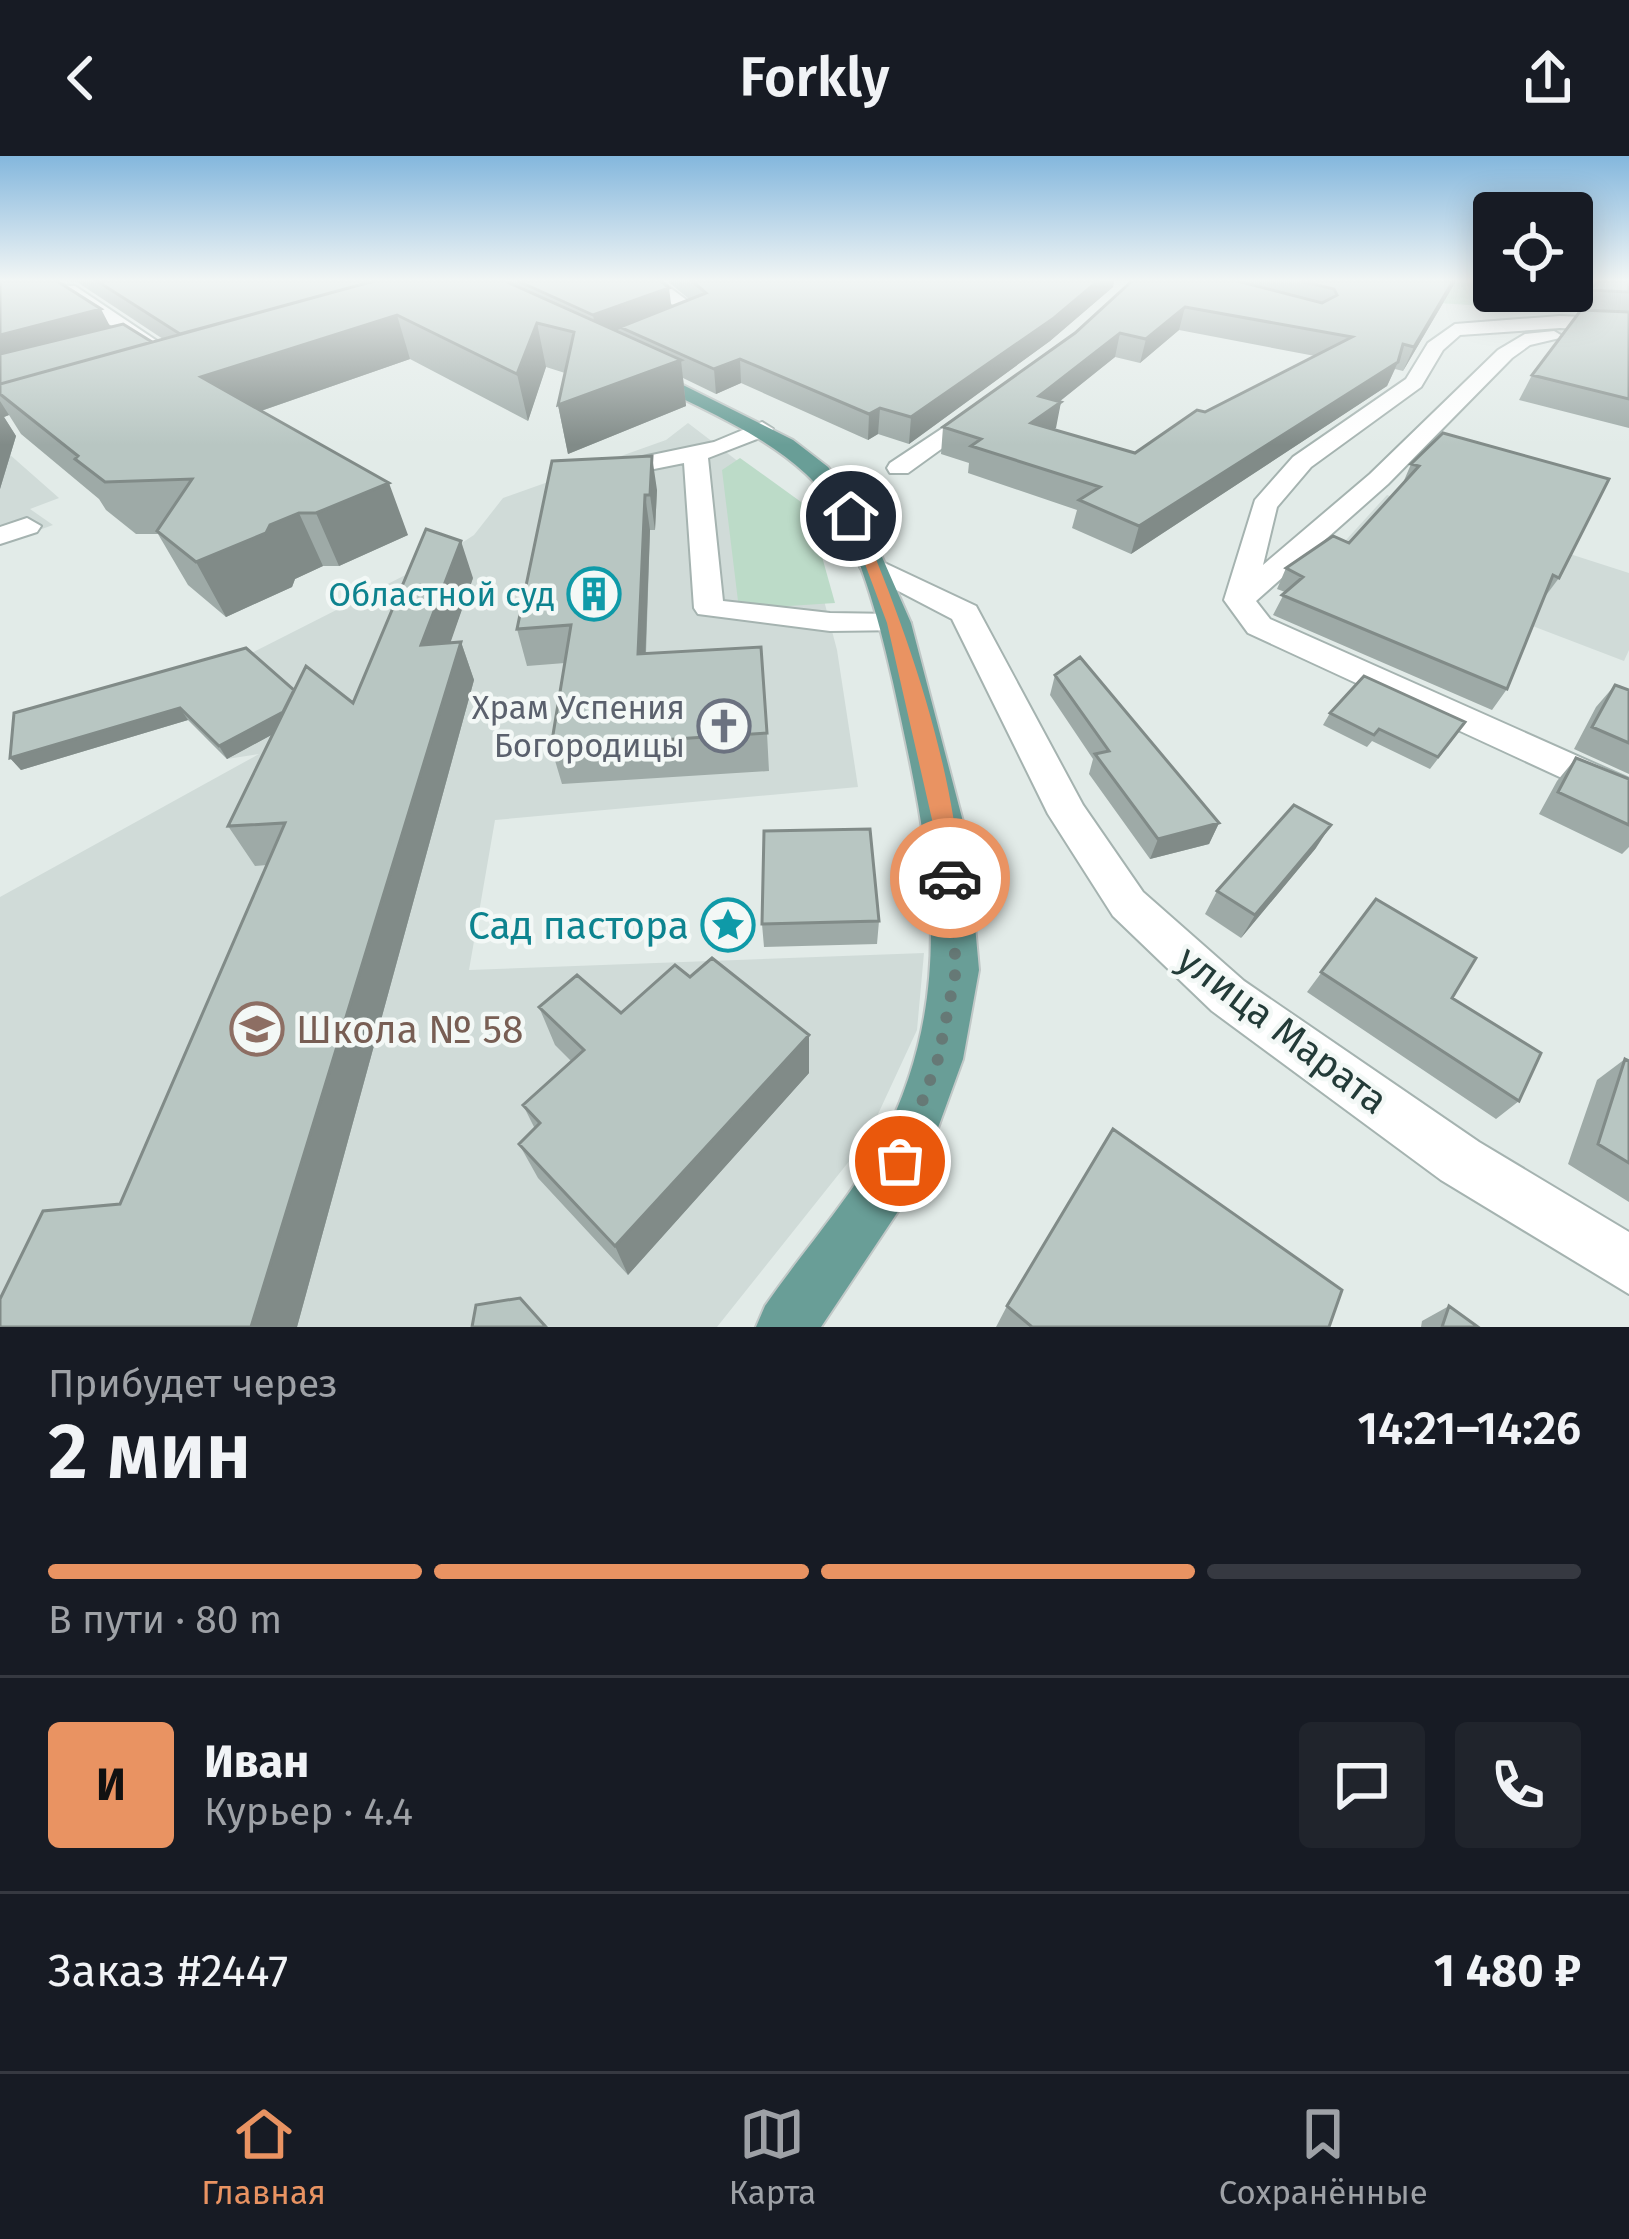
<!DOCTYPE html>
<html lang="ru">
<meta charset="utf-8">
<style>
body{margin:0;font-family:"Fira Sans",sans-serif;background:#20242c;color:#f1f3f6;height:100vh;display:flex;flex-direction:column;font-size:45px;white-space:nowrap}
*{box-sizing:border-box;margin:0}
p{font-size:39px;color:#9ea1a6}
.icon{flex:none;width:66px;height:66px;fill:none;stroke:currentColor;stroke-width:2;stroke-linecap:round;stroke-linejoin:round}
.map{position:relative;height:1171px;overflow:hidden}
.side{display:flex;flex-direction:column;background:#171b24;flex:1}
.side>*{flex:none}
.tools{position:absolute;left:1473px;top:36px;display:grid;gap:24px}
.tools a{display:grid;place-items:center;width:120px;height:120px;border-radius:12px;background:#171b24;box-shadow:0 6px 30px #0003;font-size:60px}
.pin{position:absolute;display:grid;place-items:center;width:102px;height:102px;color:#fff;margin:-51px;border:6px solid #fff;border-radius:50%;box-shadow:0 3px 12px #0007}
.courier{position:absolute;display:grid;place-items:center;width:120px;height:120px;margin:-60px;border:9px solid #e99362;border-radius:50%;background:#fff;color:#222;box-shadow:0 3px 15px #0007}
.overview em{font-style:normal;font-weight:600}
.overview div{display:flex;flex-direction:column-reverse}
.overview{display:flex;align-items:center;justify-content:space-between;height:204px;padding:0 48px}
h1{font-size:78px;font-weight:600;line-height:90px}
.bar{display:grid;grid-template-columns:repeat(4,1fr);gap:18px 12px;align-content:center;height:144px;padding:0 48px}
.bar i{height:15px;border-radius:9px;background:#363941}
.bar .active{background:#e99362}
.bar p{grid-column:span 4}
.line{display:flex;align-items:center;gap:30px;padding:0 48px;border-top:3px solid #363941}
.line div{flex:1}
.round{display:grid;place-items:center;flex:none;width:126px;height:126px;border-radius:12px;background:#20242c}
header{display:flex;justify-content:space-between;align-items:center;height:156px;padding:0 48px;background:#171b24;font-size:54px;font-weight:600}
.menu{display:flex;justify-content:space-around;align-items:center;height:168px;border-top:3px solid #363941;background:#171b24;font-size:33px;color:#9ea1a6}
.menu a{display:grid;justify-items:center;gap:6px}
.menu .active{color:#e99362}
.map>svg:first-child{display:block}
</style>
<header><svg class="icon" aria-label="back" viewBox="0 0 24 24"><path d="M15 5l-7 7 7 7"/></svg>Forkly<svg class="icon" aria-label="share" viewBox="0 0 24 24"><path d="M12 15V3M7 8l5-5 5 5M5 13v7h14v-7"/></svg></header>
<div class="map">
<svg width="1629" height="1171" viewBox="0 0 1629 1171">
<rect width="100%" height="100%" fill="#e2ebe8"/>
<!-- built -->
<path fill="#d0dbd8" d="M688 267 800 353 837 494 858 631 495 664 469 814 924 797 917 874 866 984 717 1171H0V741L259 598 227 603 204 580 221 554 216 515 437 403 474 379 503 342 666 284Z
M0 290 59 342 30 353 53 369 0 388Z
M1387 339 1629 417V494L1624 505 1336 395Z"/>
<!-- green -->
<path fill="#bcdbc8" d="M1248 125H1494V135H1535L1565 155 1310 139Z
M740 302 808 351 835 447 773 451 738 445 722 314Z"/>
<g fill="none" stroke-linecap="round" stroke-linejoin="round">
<!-- minor casing -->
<g stroke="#a5b3b0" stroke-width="4">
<path id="minor" d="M641 125H661L704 157 660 169V161L681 155Z
M0 127 75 130 169 193 152 197 65 139 0 137Z
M1560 160 1629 163V175L1560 172 1460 179 1443 194 1421 231 1311 311 1277 351 1263 409 1370 318 1498 194 1525 178 1554 175 1564 181 1530 189 1512 202 1388 328 1256 445 1270 463 1629 623V653L1248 477 1224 444 1255 344 1293 301 1406 223 1428 187 1455 168Z
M979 248 990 255 987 260 908 317H890L887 312 890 307Z
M762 266 773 273 770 278 708 302 723 445 830 457 895 458 911 467 906 474 830 475 698 458 694 452 684 307 609 322 597 315 609 308 714 286Z
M27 362 41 370 37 376 0 388V371Z
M874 402 976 450 1083 649 1143 736 1244 825 1479 986 1629 1076V1138L1441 1024 1212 855 1113 760 1048 658 952 463 864 417 860 411Z"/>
</g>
<!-- major casing -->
<g stroke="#c1c8c7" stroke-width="4">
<path id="major" d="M641 208 793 284 828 311 864 360 911 467 967 681 979 814 963 903 919 1024 821 1171H756L765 1150C800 1099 852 1040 881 987 962 831 928 687 893 526 879 464 854 362 806 318 759 274 691 249 634 218V210Z"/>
</g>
<!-- minor -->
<use href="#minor" fill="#fff" fill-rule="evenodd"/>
<!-- major -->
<use href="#major" fill="#699e97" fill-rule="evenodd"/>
</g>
<!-- wall -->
<path fill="#9eaaa7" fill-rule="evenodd" d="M0 125 152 186 163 183 77 126 58 125H661L671 150 689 143 667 125H1114L1113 131 1050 185 909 288 878 278 868 284 741 227 716 238 683 222 686 250 568 298 558 249 565 217 546 211 528 265 410 203 261 255 408 379 339 410H323L295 423 292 431 226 461 188 429 158 378H136L106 354 99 343 21 278 9 259 4 261 16 280 0 333Z
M1132 125H1456L1403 215 1395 213 1387 230 1131 398 1072 372 1077 354 968 317 969 307 941 298 943 271 1075 177ZM1179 174 1315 200 1205 256 1135 297 1054 274 1061 246H1059L1115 201 1140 207Z
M1595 125H1629V272L1519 244 1532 219 1580 156H1577L1589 134 1597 128Z
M1443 277 1559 422 1544 442 1507 533 1492 554 1273 459 1285 436 1277 433 1286 412 1349 387 1403 327 1411 308Z
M552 305 657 334 655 374H650L646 498 767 577 769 615 562 628 551 591 565 507 527 510 517 473Z
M473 422 450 486H461L474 524 297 1171H0L120 1048 267 709 255 710 228 670 273 578 227 603 188 564 21 614 10 602 14 557 294 534 353 547Z
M1055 519 1219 667 1209 688 1150 703 1089 618 1093 603 1050 539Z
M1615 529 1629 534V618L1574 593 1596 551Z
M1330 557 1457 578 1430 613 1372 585 1367 591 1323 569Z
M1576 602 1629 623V691L1622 698 1539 658 1557 625Z
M1316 692 1241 782 1205 758 1217 735Z
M1376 743 1519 945 1496 963 1307 836Z
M879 765 877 788 764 791 762 768Z
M690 821 809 879V917L628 1119 538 1022 519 988 535 973 523 949 571 905 555 889 539 851 621 857Z
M1625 903 1629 905V1046L1568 1008 1597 924Z
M1007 1150 1329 1171H996Z
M1449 1150 1478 1171H1421L1422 1165Z"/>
<!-- shaded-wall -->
<path fill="#818b88" d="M1098 125H1114L1113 131 1050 185 909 288 911 261Z
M1453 125H1456L1403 215 1414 191Z
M669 132 672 155 620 171V173L597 182 593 159Z
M1185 151 1179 174 1140 207 1146 183Z
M101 153 113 176 0 206V179Z
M397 159 410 203 223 268 201 221Z
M537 167 546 211 528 265 517 218Z
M1120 177 1115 201 1040 261 1061 246 1056 272 1027 294 1039 240Z
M740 203 741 227 716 238 714 213Z
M681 204 686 250 568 298 558 249Z
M1398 206 1387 230 1131 398 1139 370Z
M0 245 9 259 4 261 16 280 0 333Z
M880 252 878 278 868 284 869 258Z
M652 300 657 334 655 374 650 339Z
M389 327 408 379 339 410 316 357Z
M645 339 650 374 644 536 638 498Z
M299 357 323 410 295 423 292 431 226 461 196 406 270 369Z
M461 385 473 422 436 528 421 489Z
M461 486 474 524 297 1171H251Z
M306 545 312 557 227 603 219 590Z
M180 552 188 564 21 614 10 602Z
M1219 667 1209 688 1150 703 1158 683Z
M1331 669 1316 692 1241 782 1255 759Z
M809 879V917L628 1119 615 1090Z"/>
<!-- building -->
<path fill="#b8c6c2" stroke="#818b88" stroke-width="3" fill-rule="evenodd" d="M0 125H57L101 153 0 179Z
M97 125H374L180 178Z
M374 125H505L681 204 558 249 574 176 537 167 517 218 397 159 201 221 389 327 316 357H299L270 369 266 377 196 406 157 375 192 323 105 326 75 303 78 300 0 238V228Z
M518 125H661L669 132 593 159Z
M692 125H1098L1054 162 911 261 880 252 869 258 740 203 714 213 620 171 706 137Z
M1132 125H1237L1322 147 1337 139 1334 133 1301 125H1453L1414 191 1403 188 1398 206 1139 370 1079 344 1100 331 971 290 981 283 943 271 1075 177ZM1185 151 1352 181 1205 256 1197 254 1135 297 1031 267 1061 246 1039 240 1120 177 1146 183Z
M1599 125H1629V136L1589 134Z
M1581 154 1629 156V243L1532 219Z
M123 168 152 186 0 228V198Z
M1443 277 1609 323 1559 422 1553 419 1507 533 1282 439 1303 421 1286 412 1333 380 1349 387 1419 310 1411 308Z
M652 300 650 339H645L638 498 761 491 767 577 551 591 571 469 517 473 552 305Z
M426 373 461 385 421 489 461 486 251 1171H0V1143L43 1055 120 1048 285 667 228 670 306 510 353 547Z
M246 492 294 534 283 556 219 590 180 552 10 602 14 557Z
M1080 501 1219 667 1158 683 1095 598 1109 595 1055 519Z
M1364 520 1465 566 1438 601 1379 573 1374 579 1330 557Z
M1615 529 1629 534V587L1592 571Z
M1576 602 1629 623V669L1558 636Z
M1294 649 1331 669 1255 759 1217 735Z
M870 673 879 765 762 768 764 675Z
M1376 743 1476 802 1452 842 1541 897 1519 945 1321 816Z
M712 802 809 879 615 1090 519 988 540 967 523 949 584 894 539 851 577 819 621 857 675 809 690 821Z
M1625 903 1629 905V1007L1598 988Z
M1113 973 1342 1134 1329 1171H1032L1007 1150Z
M520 1142 546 1171H472L476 1149Z
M1449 1150 1478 1171H1442Z"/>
<!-- sky -->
<linearGradient id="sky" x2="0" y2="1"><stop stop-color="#84b7dd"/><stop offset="0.43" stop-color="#f2f6f5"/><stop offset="1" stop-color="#f2f6f5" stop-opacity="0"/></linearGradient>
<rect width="1629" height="289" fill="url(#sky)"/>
<!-- route -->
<path fill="#e99362" d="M846 357 858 360C906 472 951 600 961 722L950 731 938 722 936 681 887 467Z"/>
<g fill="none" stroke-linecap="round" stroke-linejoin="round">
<!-- done -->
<path stroke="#667976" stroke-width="12" stroke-dasharray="0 21.6" d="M900 1005 938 903 956 814 950 722"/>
</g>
<!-- icons -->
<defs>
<g id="building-ring" transform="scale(2.7)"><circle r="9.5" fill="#f3f8f6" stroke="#0f9aa8" stroke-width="1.5"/><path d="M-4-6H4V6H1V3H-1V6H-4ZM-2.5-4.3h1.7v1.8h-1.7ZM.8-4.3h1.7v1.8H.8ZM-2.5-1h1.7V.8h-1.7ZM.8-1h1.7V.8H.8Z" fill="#0f9aa8"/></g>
<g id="church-ring" transform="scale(2.7)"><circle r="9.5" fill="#f3f8f6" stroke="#6b7280" stroke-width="1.5"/><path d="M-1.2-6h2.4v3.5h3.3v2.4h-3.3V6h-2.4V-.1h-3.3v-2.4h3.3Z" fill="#6b7280"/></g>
<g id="sight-ring" transform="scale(2.7)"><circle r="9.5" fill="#f3f8f6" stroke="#0f9aa8" stroke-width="1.5"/><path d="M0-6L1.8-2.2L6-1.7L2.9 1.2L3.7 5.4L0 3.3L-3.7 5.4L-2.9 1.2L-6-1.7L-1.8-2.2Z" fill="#0f9aa8"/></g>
<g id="school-ring" transform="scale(2.7)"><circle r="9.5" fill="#f3f8f6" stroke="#8d6e63" stroke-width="1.5"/><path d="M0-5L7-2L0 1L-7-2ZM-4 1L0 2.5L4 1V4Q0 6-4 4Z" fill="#8d6e63"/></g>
</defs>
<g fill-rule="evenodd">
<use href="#building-ring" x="594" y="438"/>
<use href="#church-ring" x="724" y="570"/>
<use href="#sight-ring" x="728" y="769"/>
<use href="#school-ring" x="257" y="873"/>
</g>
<g text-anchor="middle" stroke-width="9" stroke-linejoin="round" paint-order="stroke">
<!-- culture labels -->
<g font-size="33" fill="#0d838f" stroke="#f3f8f6" text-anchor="end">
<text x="555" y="450">Областной суд</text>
</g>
<!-- worship labels -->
<g font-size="33" fill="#5b616d" stroke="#f3f8f6" text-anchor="end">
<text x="685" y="563">Храм Успения<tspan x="685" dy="38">Богородицы</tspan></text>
</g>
<!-- near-culture labels -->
<g font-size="39" fill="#0d838f" stroke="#f3f8f6" text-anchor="end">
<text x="689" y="783">Сад пастора</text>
</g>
<!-- near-education labels -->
<g font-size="39" fill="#785e54" stroke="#f3f8f6" text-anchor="start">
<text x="296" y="887">Школа № 58</text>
</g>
<!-- near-street labels -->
<g font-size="39" fill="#233b38" stroke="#f3f8f6">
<text transform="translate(1283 873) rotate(37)" y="14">улица Марата</text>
</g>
</g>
</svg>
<div class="tools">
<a><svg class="icon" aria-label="locate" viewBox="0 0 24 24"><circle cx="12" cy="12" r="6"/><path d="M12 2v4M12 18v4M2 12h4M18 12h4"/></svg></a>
</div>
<div class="pin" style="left:900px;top:1005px;background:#ea580c"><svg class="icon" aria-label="bag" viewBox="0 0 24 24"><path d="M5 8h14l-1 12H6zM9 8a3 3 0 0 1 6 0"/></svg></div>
<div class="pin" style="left:851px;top:360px;background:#1f2937"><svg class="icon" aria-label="home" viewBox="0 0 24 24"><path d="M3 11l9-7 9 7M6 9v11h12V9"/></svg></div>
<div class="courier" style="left:950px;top:722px"><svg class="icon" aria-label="car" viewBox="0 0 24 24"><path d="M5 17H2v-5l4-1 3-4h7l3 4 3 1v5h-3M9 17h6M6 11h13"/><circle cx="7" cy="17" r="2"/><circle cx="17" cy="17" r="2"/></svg></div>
</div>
<section class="side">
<div class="overview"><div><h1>2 мин</h1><p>Прибудет через</p></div><em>14:21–14:26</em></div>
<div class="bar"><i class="active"></i><i class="active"></i><i class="active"></i><i></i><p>В пути · 80 m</p></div>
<div class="line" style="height:216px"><b class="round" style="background:#e99362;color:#111">И</b><div><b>Иван</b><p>Курьер · 4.4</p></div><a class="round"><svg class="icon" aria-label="chat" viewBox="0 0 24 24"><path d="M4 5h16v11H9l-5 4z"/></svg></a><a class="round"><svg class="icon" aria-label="phone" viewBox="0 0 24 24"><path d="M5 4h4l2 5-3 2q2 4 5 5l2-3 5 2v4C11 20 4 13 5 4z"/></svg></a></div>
<div class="line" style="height:156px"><div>Заказ #2447</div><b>1 480 ₽</b></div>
</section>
<nav class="menu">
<a class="active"><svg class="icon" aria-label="home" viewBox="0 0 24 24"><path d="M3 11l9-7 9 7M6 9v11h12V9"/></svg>Главная</a>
<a><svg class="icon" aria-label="map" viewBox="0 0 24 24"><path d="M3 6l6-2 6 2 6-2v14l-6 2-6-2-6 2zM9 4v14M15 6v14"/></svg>Карта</a>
<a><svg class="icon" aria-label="saved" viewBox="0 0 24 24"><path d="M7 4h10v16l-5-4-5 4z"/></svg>Сохранённые</a>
</nav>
